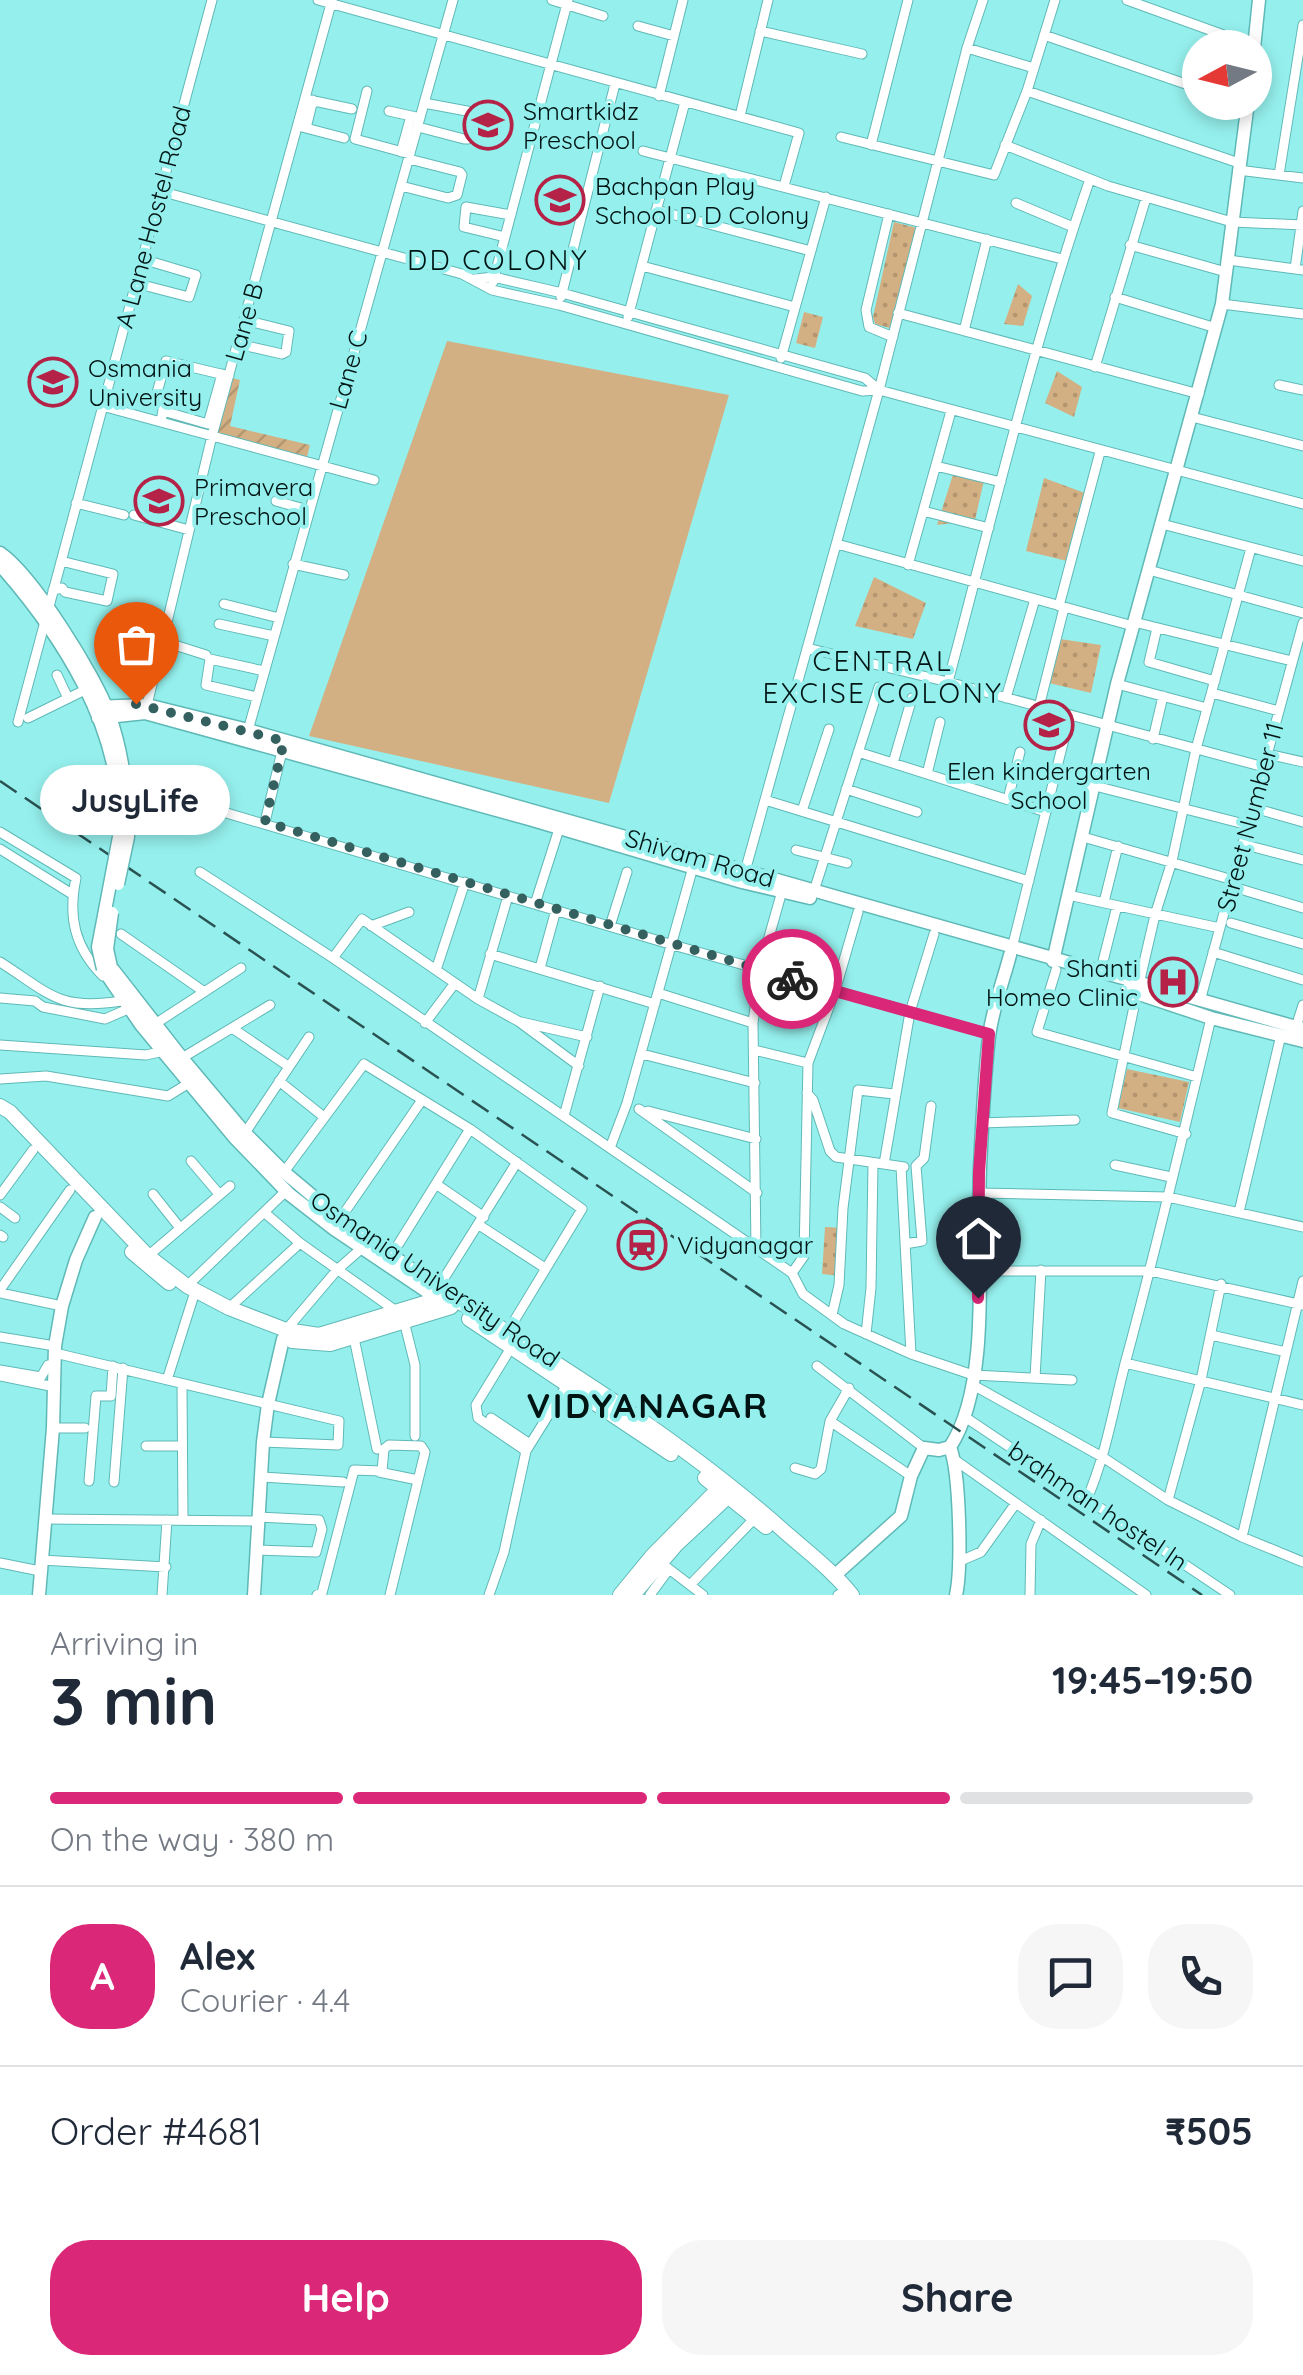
<!DOCTYPE html>
<meta charset="utf-8">
<style>
body{margin:0;font-family:Quicksand,sans-serif;background:#f6f6f7;color:#1f2937;height:100vh;display:flex;flex-direction:column;font-size:38px;white-space:nowrap}
*{box-sizing:border-box;margin:0}
p{font-size:32px;color:#747a83}
.icon{flex:none;width:55px;height:55px;fill:none;stroke:currentColor;stroke-width:2;stroke-linecap:round;stroke-linejoin:round}
.map{position:relative;height:1595px;overflow:hidden}
.sheet{display:flex;flex-direction:column;background:#fff;flex:1}
.sheet>*{flex:none}
.needle{width:65px;rotate:263deg}
.fabs{position:absolute;left:1182px;top:30px;display:grid;gap:20px}
.fabs a{display:grid;place-items:center;width:90px;height:90px;border-radius:50%;background:#fff;box-shadow:0 5px 15px #0003;font-size:50px}
.pin{position:absolute;display:grid;place-items:center;width:85px;height:85px;color:#fff;margin:-102px -42px;border-radius:50% 50% 50% 0;rotate:-45deg;box-shadow:0 0 10px #0007}
.pin .icon{rotate:45deg}
.courier{position:absolute;display:grid;place-items:center;width:100px;height:100px;margin:-50px;border:8px solid #db2777;border-radius:50%;background:#fff;color:#222;box-shadow:0 2px 12px #0007}
.bubble{position:absolute;height:70px;border-radius:35px;background:#fff;box-shadow:0 5px 15px #0003;font-size:32px;font-weight:700;line-height:70px;text-align:center}
.headline em{font-style:normal;font-weight:700}
.headline div{display:flex;flex-direction:column-reverse}
.headline{display:flex;align-items:center;justify-content:space-between;height:170px;padding:0 50px}
h1{font-size:65px;font-weight:700;line-height:75px}
.bar{display:grid;grid-template-columns:repeat(4,1fr);gap:15px 10px;align-content:center;height:120px;padding:0 50px}
.bar i{height:12px;border-radius:8px;background:#e0e1e3}
.bar .current{background:#db2777}
.bar p{grid-column:span 4}
.line{display:flex;align-items:center;gap:25px;padding:0 50px;border-top:2px solid #e0e1e3}
.line div{flex:1}
.round{display:grid;place-items:center;flex:none;width:105px;height:105px;border-radius:40px;background:#f6f6f7}
.primary-button{display:flex;gap:20px;margin-top:auto;padding:20px 50px}
.primary-button a{flex:1;height:115px;border-radius:40px;background:#db2777;color:#fff;font-size:40px;font-weight:700;line-height:115px;text-align:center}
.primary-button a+a{background:#f6f6f7;color:#1f2937}
.map>svg:first-child{display:block}
</style>
<div class="map">
<svg width="1303" height="1595" viewBox="0 0 1303 1595">
<defs>
<pattern id="park-dots" width="8" height="8" patternUnits="userSpaceOnUse" patternTransform="scale(2.5)"><rect width="8" height="8" fill="#d3b083"/><path d="M2 2h.1M6 6h.1" fill="none" stroke="#b39670" stroke-width="1.8" stroke-linecap="round"/></pattern>
<pattern id="garden-furrows" width="10" height="10" patternUnits="userSpaceOnUse" patternTransform="scale(2.5)"><rect width="10" height="10" fill="#d3b083"/><path d="M-1 1l2-2M0 10L10 0M9 11l2-2" fill="none" stroke="#b39670"/></pattern>
</defs>
<rect width="100%" height="100%" fill="#95f0ed"/>
<!-- park -->
<path fill="url(#park-dots)" d="M894 222 917 228 890 328 875 324 873 317Z
M1018 284 1032 296 1023 326 1004 324Z
M804 312 823 317 815 348 796 343Z
M1057 371 1082 387 1074 417 1045 403Z
M956 465 985 476 975 520 937 525Z
M1044 478 1085 493 1067 561 1026 551Z
M874 577 926 603 913 639 855 626Z
M1060 639 1101 645 1091 693 1049 683Z
M1127 1069 1189 1082 1180 1122 1118 1108Z
M825 1227 843 1228 840 1276 822 1274Z"/>
<!-- garden -->
<path fill="url(#garden-furrows)" d="M232 378 240 380 230 426 310 445 307 457 217 435Z"/>
<!-- pitch -->
<path fill="#d3b083" d="M447 341 729 395 609 803 309 736Z"/>
<g fill="none" stroke-linecap="round" stroke-linejoin="round">
<!-- street casing -->
<g stroke="#5fb9b7" stroke-width="11">
<path id="street" d="M318 0 799 133 784 186
M552 0 603 16
M1127 0 1254 46
M638 26 674 36
M760 31 862 54
M1044 35 1200 89
M967 48 1034 68
M367 91 355 139 410 154
M1027 91 1239 163
M659 96 683 0
M305 99 352 109
M389 111 416 117
M740 116 768 0
M298 126 344 138
M418 127 464 139H468L475 116 472 112 424 103
M306 128 313 100
M841 137 994 175 1027 91 1055 0
M871 145 908 0
M1005 145 1108 186 1232 222 1303 225
M643 151 1062 259
M401 152 411 116
M1238 170 1303 178
M1279 175 1303 25
M401 186 448 198 457 195 462 175 460 172 409 159
M160 191 462 274 492 290 559 305 862 391 879 390 1303 504
M1016 203 1073 227
M656 210 811 251
M889 214 866 310 869 327 893 337
M505 237 464 227 466 207 511 215
M1130 245 1226 272
M1228 260 1303 270
M642 266 795 307
M1295 269 1303 211
M475 279 494 277 562 293 865 378 879 390
M493 282 568 0
M135 283 189 297 196 275 142 259
M561 297 615 84
M1115 297 1216 328
M1222 304 1303 314
M898 313 1199 394
M628 317 685 102
M964 331 987 239
M238 344 282 354 286 352 289 331 244 320
M781 358 826 197
M1095 367 1146 198
M1279 385 1303 390
M102 406 374 480
M163 411 208 424 222 374
M1192 417 1303 446
M161 422 164 403 156 396 166 361 229 376
M936 466 1001 482
M276 501 308 510
M76 503 124 515
M923 511 989 528
M134 515 189 530
M1162 524 1303 561
M837 544 1133 626
M293 564 344 575
M908 565 951 411
M1149 570 1303 613
M53 590 62 588 65 592 107 601 113 574 61 561
M224 604 279 618
M1059 606 1100 452
M1134 622 1292 661
M219 624 274 636
M1157 628 1149 662 1215 681
M162 641 206 655
M807 648 948 682 1264 767
M57 675 66 694
M948 682C993 514 1033 344 1090 179
M1117 684 1207 708
M1212 693 1279 711
M257 697 206 685 210 659 264 671
M1006 698 1035 599
M147 705 212 436 332 0
M1039 707 1064 608
M28 718 85 690
M18 722 212 0
M247 734 453 0
M1153 739 1163 696
M858 752 1046 812
M1267 754 1303 762
M893 763 912 698
M927 774 940 722
M125 783 673 945 989 1034
M1095 786 1248 825
M846 789 917 812
M1008 799 1020 752
M765 800 1029 881
M1261 810 1303 822
M802 811 829 729
M265 822 283 747
M0 832 76 878C68 916 74 947 103 976
M1083 837 1233 880
M1242 844 1303 860
M0 849 72 894
M796 850 847 863
M200 872 333 958 792 1273 803 1294 844 1324 911 1354 973 1375 1072 1380
M744 875 879 390 967 48 983 0
M1240 889 1303 908
M814 891 879 687
M1068 895 1220 928
M1104 902 1118 846
M535 904 559 829
M1231 923 1303 944
M371 926 409 912
M610 926 627 872
M121 934 203 991
M1012 948 1070 715
M1213 952 1303 980
M490 954 655 1004
M333 958 362 919 478 999 518 1021 579 1066
M0 962C50 994 59 1011 121 1001
M540 968 556 910
M436 970 465 882
M1056 970 1037 1032 1197 1077
M1100 973 1117 906
M1139 984 1155 915 1172 861 1196 749 1251 548
M1137 992 1112 1113 1186 1134
M658 993 753 1023
M0 998 35 1001 43 1007 105 1019 128 1009
M478 999 508 896
M1200 1001 1303 623
M521 1022 587 1037
M425 1023 455 983
M155 1024 241 968
M1296 1027 1303 1005
M232 1028 288 1066
M0 1045 146 1055 164 1051
M754 1050 808 1063
M642 1054 755 1083
M182 1058 270 1005
M0 1079 46 1076 168 1096 189 1083
M279 1081 324 1117
M807 1093 813 1100 830 1151 836 1157 904 1167
M639 1109 757 1193
M648 1111 756 1139
M564 1116 600 986
M982 1123 1075 1120
M245 1133 309 1037
M610 1148 627 1103 693 867
M191 1161 219 1194
M884 1164 910 1012 934 934
M1115 1165 1171 1177
M901 1167 911 1354
M284 1172 364 1064 470 1129 582 1209 508 1331
M436 1184 484 1217
M979 1193 1168 1197 1303 1227
M153 1194 180 1228
M0 1195 33 1150
M0 1207 15 1218
M1239 1212 1281 1035
M265 1213 300 1243 396 1311
M340 1219 422 1100
M479 1225 545 1268
M0 1235 3 1237
M905 1244 922 1241 916 1166 924 1158 931 1106
M756 1249 753 1023 760 969 782 891
M148 1256 230 1186
M391 1256 470 1129
M978 1271H1151L1303 1305
M792 1273 804 1256 808 1063 835 991 858 912
M187 1286 286 1191
M0 1290 70 1190
M436 1291 517 1162
M0 1293 62 1306
M229 1308 300 1243
M832 1315 839 1285 843 1208 858 1090 894 1094
M404 1321 415 1365V1436
M286 1330 337 1270 362 1248
M866 1334 871 1288 873 1163
M1211 1335 1286 1352
M0 1337 55 1346
M354 1338 377 1449
M512 1346 476 1405 478 1418 526 1451
M55 1353 339 1421 338 1445 263 1442
M1125 1363 1303 1405
M817 1366 924 1448
M0 1370 41 1377 48 1365H55
M0 1376 55 1387
M1035 1378 1041 1270
M167 1380 193 1298
M182 1384 183 1520
M973 1385 1104 1458 1168 1500 1242 1537 1303 1562
M965 1417 1230 1595
M491 1418 530 1444
M830 1421 911 1476
M53 1428H85
M146 1446H181
M955 1460 1146 1595
M795 1468 815 1474 821 1469 830 1421 849 1388
M379 1472 418 1480
M262 1477 343 1482
M89 1481 96 1396H111L113 1366
M114 1482 123 1368
M1087 1499C1107 1452 1113 1409 1126 1360 1157 1246 1184 1132 1211 1018
M1168 1500 1201 1380 1221 1284
M45 1519 258 1521
M1242 1537 1303 1281
M256 1550 316 1552 322 1529 319 1520 258 1517
M41 1560 166 1567
M660 1562 703 1595
M958 1562 981 1552 1016 1503
M0 1563 40 1571
M691 1584 755 1518
M162 1595 167 1520
M317 1595 322 1593 354 1470 382 1471 384 1449 389 1445 421 1446 425 1452 390 1595
M489 1595 504 1552 526 1451 567 1385
M650 1595 669 1569
M838 1595 840 1594
M1030 1595 1031 1544 1041 1520"/>
</g>
<!-- secondary casing -->
<g stroke="#5fb9b7" stroke-width="15">
<path id="secondary" d="M1254 48 1259 0
M0 553C33 576 95 675 109 714 123 753 128 796 128 837
M0 565C61 634 122 728 119 824
M94 707 147 705 248 730 1303 1029
M98 718 145 713 529 819 742 882 810 898
M1053 961 1117 684 1222 304 1248 102
M111 967 182 1058 245 1133 284 1172 340 1219 444 1292
M103 969 141 1025 234 1137 289 1194 334 1229 444 1303
M1127 990 1211 1018 1303 1041
M950 1447C993 1382 976 1246 980 1168 982 1125 984 1080 989 1037 992 1010 1003 982 1010 955
M950 1447C960 1473 962 1567 956 1595
M834 1576 901 1516 911 1476 924 1448 939 1450 950 1447
M39 1595 53 1428 55 1346 62 1306 76 1260 95 1217
M254 1595 263 1442 268 1404 283 1339"/>
</g>
<!-- primary casing -->
<g stroke="#5fb9b7" stroke-width="16">
<path id="primary" d="M0 1106 10 1112 148 1256 187 1286 229 1308 286 1330 319 1335 438 1299 444 1292C561 1366 681 1439 785 1532 808 1552 833 1571 852 1595
M132 1252 169 1283
M469 1319 671 1454
M292 1341 330 1344 451 1307 456 1300
M705 1478 766 1527
M620 1595 652 1556 725 1482
M633 1595 676 1545 735 1490"/>
</g>
<!-- street -->
<use href="#street" stroke="#fff" stroke-width="9"/>
<!-- secondary -->
<use href="#secondary" stroke="#fff" stroke-width="12"/>
<!-- primary -->
<use href="#primary" stroke="#fff" stroke-width="14"/>
<!-- rail -->
<path stroke="#2a5252" stroke-width="2.5" stroke-dasharray="20 10" stroke-linecap="butt" d="M0 781 1202 1595"/>
<!-- secondary-bridge casing -->
<g stroke="#5fb9b7" stroke-width="15" stroke-linecap="butt">
<path id="secondary-bridge" d="M118 884 128 837
M111 967 107 949 112 913
M103 969 98 947 119 837"/>
</g>
<!-- secondary-bridge -->
<use href="#secondary-bridge" stroke="#fff" stroke-width="12"/>
</g>
<g fill="none" stroke-linecap="round" stroke-linejoin="round">
<!-- done -->
<path stroke="#346160" stroke-width="10" stroke-dasharray="0 18" d="M136 704 284 741 265 822 792 979"/>
<!-- route -->
<path stroke="#db2777" stroke-width="12" d="M792 979 989 1034 979 1172 978 1298"/>
</g>
<!-- icons -->
<defs>
<g id="university-ring" transform="scale(2.5)"><circle r="9.5" fill="#95f0ed" stroke="#b42247" stroke-width="1.5"/><path d="M0-5L7-2L0 1L-7-2ZM-4 1L0 2.5L4 1V4Q0 6-4 4Z" fill="#b42247"/></g>
<g id="hospital-ring" transform="scale(2.5)"><circle r="9.5" fill="#95f0ed" stroke="#b42247" stroke-width="1.5"/><path d="M-5-5h3v3.5h4V-5h3V5h-3V1.5h-4V5h-3Z" fill="#b42247"/></g>
<g id="station-ring" transform="scale(2.5)"><circle r="9.5" fill="#95f0ed" stroke="#b42247" stroke-width="1.5"/><path d="M-3-6H3Q5-6 5-4V2Q5 4 3 4L4.5 6H3L1.5 4h-3L-3 6H-4.5L-3 4Q-5 4-5 2V-4Q-5-6-3-6ZM-3.5-4v3h7v-3ZM-3.5 1v1.5H-2V1ZM2 1v1.5H3.5V1Z" fill="#b42247"/></g>
</defs>
<g fill-rule="evenodd">
<use href="#university-ring" x="488" y="125"/>
<use href="#university-ring" x="560" y="200"/>
<use href="#university-ring" x="53" y="382"/>
<use href="#university-ring" x="159" y="501"/>
<use href="#university-ring" x="1049" y="725"/>
<use href="#hospital-ring" x="1173" y="982"/>
<use href="#station-ring" x="642" y="1245"/>
</g>
<g text-anchor="middle" stroke-width="8" stroke-linejoin="round" paint-order="stroke">
<!-- poi labels -->
<g font-size="25" fill="#001414" stroke="#95f0ed" text-anchor="start">
<text x="523" y="120">Smartkidz<tspan x="523" dy="29">Preschool</tspan></text>
<text x="595" y="195">Bachpan Play<tspan x="595" dy="29">School D D Colony</tspan></text>
<text x="88" y="377">Osmania<tspan x="88" dy="29">University</tspan></text>
<text x="194" y="496">Primavera<tspan x="194" dy="29">Preschool</tspan></text>
<text x="1049" y="780" text-anchor="middle">Elen kindergarten<tspan x="1049" dy="29">School</tspan></text>
<text x="1138" y="977" text-anchor="end">Shanti<tspan x="1138" dy="29">Homeo Clinic</tspan></text>
<text x="677" y="1254">Vidyanagar</text>
</g>
<!-- street labels -->
<g font-size="25" fill="#001414" stroke="#95f0ed">
<text transform="translate(153 217) rotate(-75)" y="9">A Lane Hostel Road</text>
<text transform="translate(244 322) rotate(-74)" y="9">Lane B</text>
<text transform="translate(348 370) rotate(-74)" y="9">Lane C</text>
<text transform="translate(1250 817) rotate(-75)" y="9">Street Number 11</text>
<text transform="translate(700 858) rotate(16)" y="9">Shivam Road</text>
<text transform="translate(435 1279) rotate(34)" y="9">Osmania University Road</text>
<text transform="translate(1098 1506) rotate(34)" y="9">brahman hostel ln</text>
</g>
<!-- neighbourhood labels -->
<g font-size="28" letter-spacing="2.5" fill="#001414" stroke="#95f0ed">
<text x="498" y="270">DD COLONY</text>
<text x="883" y="671">CENTRAL<tspan x="883" dy="32">EXCISE COLONY</tspan></text>
</g>
<!-- district labels -->
<g font-size="35" font-weight="bold" letter-spacing="2.5" fill="#001414" stroke="#95f0ed">
<text x="648" y="1418">VIDYANAGAR</text>
</g>
</g>
</svg>
<div class="fabs">
<a><svg class="needle" viewBox="-14 -14 28 28"><path d="M0-13l5 13h-10z" fill="#e53935"/><path d="M0 13l5-13h-10z" fill="#747a83"/></svg></a>
</div>
<div class="pin" style="left:136px;top:704px;background:#ea580c"><svg class="icon" aria-label="bag" viewBox="0 0 24 24"><path d="M5 8h14l-1 12H6zM9 8a3 3 0 0 1 6 0"/></svg></div>
<div class="pin" style="left:978px;top:1298px;background:#1f2937"><svg class="icon" aria-label="home" viewBox="0 0 24 24"><path d="M3 11l9-7 9 7M6 9v11h12V9"/></svg></div>
<div class="courier" style="left:792px;top:979px"><svg class="icon" aria-label="bike" viewBox="0 0 24 24"><circle cx="6" cy="16" r="4"/><circle cx="18" cy="16" r="4"/><path d="M6 16l4-8h5l3 8M10 8l3 8H6M13 5h3"/></svg></div>
<div class="bubble" style="left:40px;top:765px;width:190px">JusyLife</div>
</div>
<section class="sheet">
<div class="headline"><div><h1>3 min</h1><p>Arriving in</p></div><em>19:45–19:50</em></div>
<div class="bar"><i class="current"></i><i class="current"></i><i class="current"></i><i></i><p>On the way · 380 m</p></div>
<div class="line" style="height:180px"><b class="round" style="background:#db2777;color:#fff">A</b><div><b>Alex</b><p>Courier · 4.4</p></div><a class="round"><svg class="icon" aria-label="chat" viewBox="0 0 24 24"><path d="M4 5h16v11H9l-5 4z"/></svg></a><a class="round"><svg class="icon" aria-label="phone" viewBox="0 0 24 24"><path d="M5 4h4l2 5-3 2q2 4 5 5l2-3 5 2v4C11 20 4 13 5 4z"/></svg></a></div>
<div class="line" style="height:130px"><div>Order #4681</div><b>₹505</b></div>
<div class="primary-button"><a>Help</a><a>Share</a></div>
</section>
